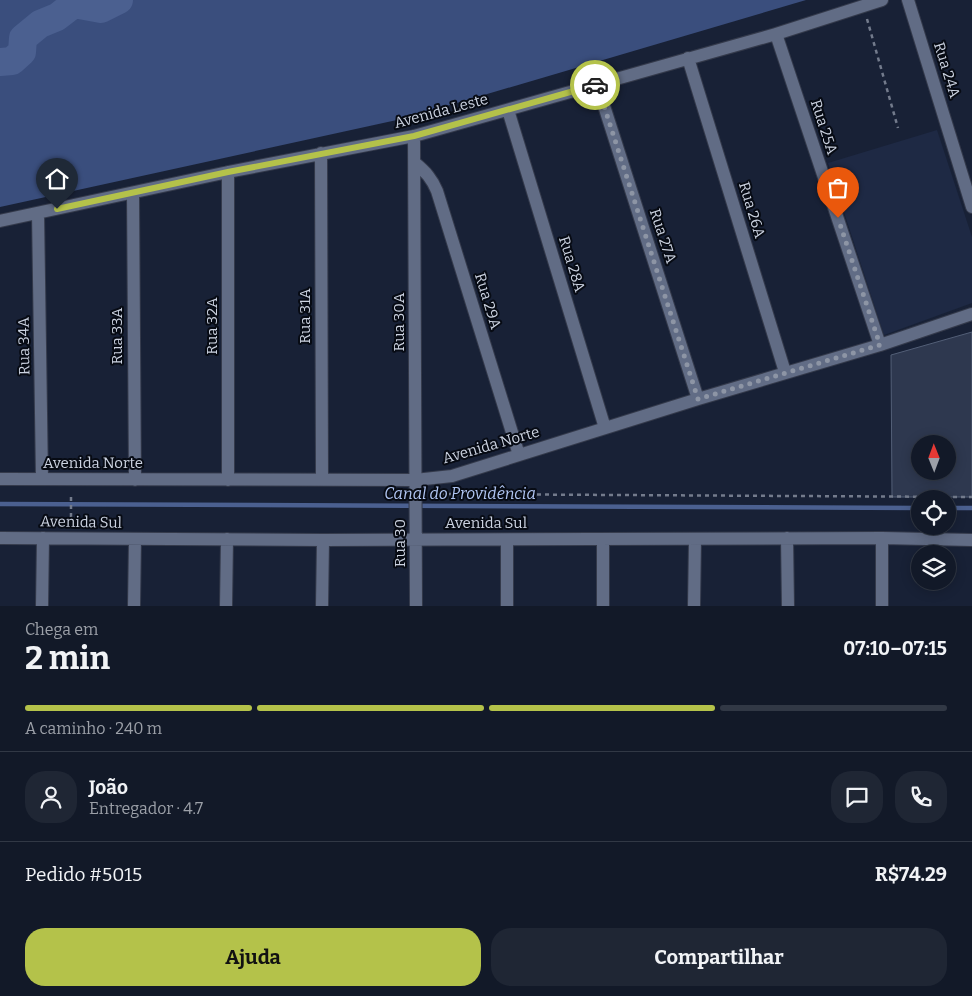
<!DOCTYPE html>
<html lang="pt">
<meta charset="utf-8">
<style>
body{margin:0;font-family:Bitter,serif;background:#1f2634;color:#f1f3f6;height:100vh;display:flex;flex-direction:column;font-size:19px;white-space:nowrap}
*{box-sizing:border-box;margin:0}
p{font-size:16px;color:#9ca0a8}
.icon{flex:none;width:28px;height:28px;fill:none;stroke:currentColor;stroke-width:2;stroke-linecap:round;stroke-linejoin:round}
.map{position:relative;height:606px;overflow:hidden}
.sheet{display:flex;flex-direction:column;background:#121928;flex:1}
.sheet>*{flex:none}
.needle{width:32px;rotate:359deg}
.buttons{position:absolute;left:911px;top:435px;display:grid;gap:10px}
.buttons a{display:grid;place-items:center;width:45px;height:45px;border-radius:50%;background:#121928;box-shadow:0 2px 12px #0003,0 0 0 1px #313845;font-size:25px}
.pin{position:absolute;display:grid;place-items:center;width:42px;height:42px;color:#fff;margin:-51px -21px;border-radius:50% 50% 50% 0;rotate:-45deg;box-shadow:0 0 5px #0007}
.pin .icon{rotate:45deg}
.courier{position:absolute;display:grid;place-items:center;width:50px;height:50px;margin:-25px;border:4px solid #b4c24a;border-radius:50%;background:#fff;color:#222;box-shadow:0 1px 6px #0007}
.overview em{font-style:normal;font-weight:700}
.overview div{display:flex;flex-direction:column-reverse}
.overview{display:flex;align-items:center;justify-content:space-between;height:85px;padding:0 25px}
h1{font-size:32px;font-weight:700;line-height:38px}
.bar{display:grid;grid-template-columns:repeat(4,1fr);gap:8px 5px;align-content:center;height:60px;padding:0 25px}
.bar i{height:6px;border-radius:4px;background:#313845}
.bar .on{background:#b4c24a}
.bar p{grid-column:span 4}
.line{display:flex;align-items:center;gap:12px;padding:0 25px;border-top:1px solid #313845}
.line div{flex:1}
.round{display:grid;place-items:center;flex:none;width:52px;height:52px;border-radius:20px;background:#1f2634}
.action{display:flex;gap:10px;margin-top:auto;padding:10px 25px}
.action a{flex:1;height:58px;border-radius:20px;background:#b4c24a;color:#111;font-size:20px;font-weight:700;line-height:58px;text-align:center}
.action a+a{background:#1f2634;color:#f1f3f6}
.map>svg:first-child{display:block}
</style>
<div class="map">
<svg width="972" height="606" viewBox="0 0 972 606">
<rect width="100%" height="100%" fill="#182136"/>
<!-- built -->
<path fill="#1e2944" d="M937 130 972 237V303L884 335 828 163Z"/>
<!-- forest -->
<path fill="#3a4e7d" d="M0 0H806L406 118 0 207Z"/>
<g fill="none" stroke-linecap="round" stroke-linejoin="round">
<!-- stream -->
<path stroke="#4b6090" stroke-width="4.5" d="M0 504 920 508
M948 508H972"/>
<!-- river -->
<path stroke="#4b6090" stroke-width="28" d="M0 62 12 61 22 52 23 38 40 24 57 17 74 4 101 9 119 0"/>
</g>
<!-- building -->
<path fill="#2e384f" stroke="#535f77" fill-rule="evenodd" d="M972 332V497H892L891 355ZM920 444H948V471H920Z"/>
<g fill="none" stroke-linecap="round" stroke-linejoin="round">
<!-- minor casing -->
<g stroke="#343a4b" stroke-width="14">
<path id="minor" d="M908 0 972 207
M776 34 880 345
M688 58 785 372
M597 84 698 399
M508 110 605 428
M414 136 416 606
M321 153 322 479
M415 163C426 172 432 179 437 191L519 455
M228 172V480
M133 193 135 480
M38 213 42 479
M0 221 228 172 414 136 776 34 882 0
M0 479 415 480 452 476 698 399 880 345 972 314
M0 538 323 540 882 538 972 540
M787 538 788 606
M507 540V606
M42 606 43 538
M134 606 135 539
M226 606 227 539
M322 606 323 540
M603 606V540
M694 606 695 540
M882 606V538"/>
</g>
<!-- path -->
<path stroke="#737b8c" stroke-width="2.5" stroke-dasharray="4 4" stroke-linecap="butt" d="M867 19 898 128
M441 494 972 497
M71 525V493"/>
<!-- minor -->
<use href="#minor" stroke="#616c85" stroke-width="12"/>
</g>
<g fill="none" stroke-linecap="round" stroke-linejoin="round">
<!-- done -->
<path stroke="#8d95a5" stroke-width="5" stroke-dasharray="0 9" d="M595 85 597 84 698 399 880 345 838 218"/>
<!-- route -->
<path stroke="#b4c24a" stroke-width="6" d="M57 209 228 172 414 136 595 85"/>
</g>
<g text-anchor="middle" stroke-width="4" stroke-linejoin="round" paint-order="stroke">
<!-- street labels -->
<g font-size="15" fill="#ccd3e1" stroke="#070b14">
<text transform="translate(947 70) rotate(73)" y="5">Rua 24A</text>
<text transform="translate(441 111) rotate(-15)" y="5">Avenida Leste</text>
<text transform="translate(824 127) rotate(72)" y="5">Rua 25A</text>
<text transform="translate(752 210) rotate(73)" y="5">Rua 26A</text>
<text transform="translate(663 236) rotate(72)" y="5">Rua 27A</text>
<text transform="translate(572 264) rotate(73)" y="5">Rua 28A</text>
<text transform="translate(488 301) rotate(73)" y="5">Rua 29A</text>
<text transform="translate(305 316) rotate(-90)" y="5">Rua 31A</text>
<text transform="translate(399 322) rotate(-90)" y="5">Rua 30A</text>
<text transform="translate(212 326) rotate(-90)" y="5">Rua 32A</text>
<text transform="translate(117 336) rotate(-90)" y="5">Rua 33A</text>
<text transform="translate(24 346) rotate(-91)" y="5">Rua 34A</text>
<text transform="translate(491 445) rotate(-16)" y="5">Avenida Norte</text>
<text x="93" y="468">Avenida Norte</text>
<text transform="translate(81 522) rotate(1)" y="5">Avenida Sul</text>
<text x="486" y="528">Avenida Sul</text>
<text transform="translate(400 543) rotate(-90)" y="5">Rua 30</text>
</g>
<!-- water labels -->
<g font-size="16" font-style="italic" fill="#b0c5f2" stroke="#070b14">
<text x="460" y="499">Canal do Providência</text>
</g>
</g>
</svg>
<div class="buttons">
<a><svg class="needle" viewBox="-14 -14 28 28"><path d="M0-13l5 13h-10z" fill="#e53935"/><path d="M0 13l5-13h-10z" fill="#9ca0a8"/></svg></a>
<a><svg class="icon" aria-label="locate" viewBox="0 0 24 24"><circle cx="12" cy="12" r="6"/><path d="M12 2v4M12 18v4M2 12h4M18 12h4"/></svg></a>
<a><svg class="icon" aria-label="layers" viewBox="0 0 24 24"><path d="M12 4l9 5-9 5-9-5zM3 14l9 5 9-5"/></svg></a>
</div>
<div class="pin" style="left:838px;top:218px;background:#ea580c"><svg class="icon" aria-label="bag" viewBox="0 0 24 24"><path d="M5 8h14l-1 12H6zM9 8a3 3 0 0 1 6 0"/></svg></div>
<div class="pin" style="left:57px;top:209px;background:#1f2937"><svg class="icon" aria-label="home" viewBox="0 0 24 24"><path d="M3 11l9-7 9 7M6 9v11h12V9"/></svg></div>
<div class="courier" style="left:595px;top:85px"><svg class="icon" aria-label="car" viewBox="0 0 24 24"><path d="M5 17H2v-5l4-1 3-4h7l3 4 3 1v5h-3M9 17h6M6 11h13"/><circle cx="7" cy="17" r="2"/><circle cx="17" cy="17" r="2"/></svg></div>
</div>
<section class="sheet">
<div class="overview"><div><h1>2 min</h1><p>Chega em</p></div><em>07:10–07:15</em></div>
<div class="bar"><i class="on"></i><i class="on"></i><i class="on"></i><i></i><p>A caminho · 240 m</p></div>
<div class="line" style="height:90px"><a class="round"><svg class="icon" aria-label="person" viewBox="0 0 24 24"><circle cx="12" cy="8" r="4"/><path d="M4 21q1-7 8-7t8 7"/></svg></a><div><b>João</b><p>Entregador · 4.7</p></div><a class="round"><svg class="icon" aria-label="chat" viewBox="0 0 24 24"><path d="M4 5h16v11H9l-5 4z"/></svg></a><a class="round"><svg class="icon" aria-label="phone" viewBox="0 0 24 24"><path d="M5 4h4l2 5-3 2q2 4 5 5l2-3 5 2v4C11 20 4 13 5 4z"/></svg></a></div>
<div class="line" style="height:65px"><div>Pedido #5015</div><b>R$74.29</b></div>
<div class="action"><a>Ajuda</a><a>Compartilhar</a></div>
</section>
